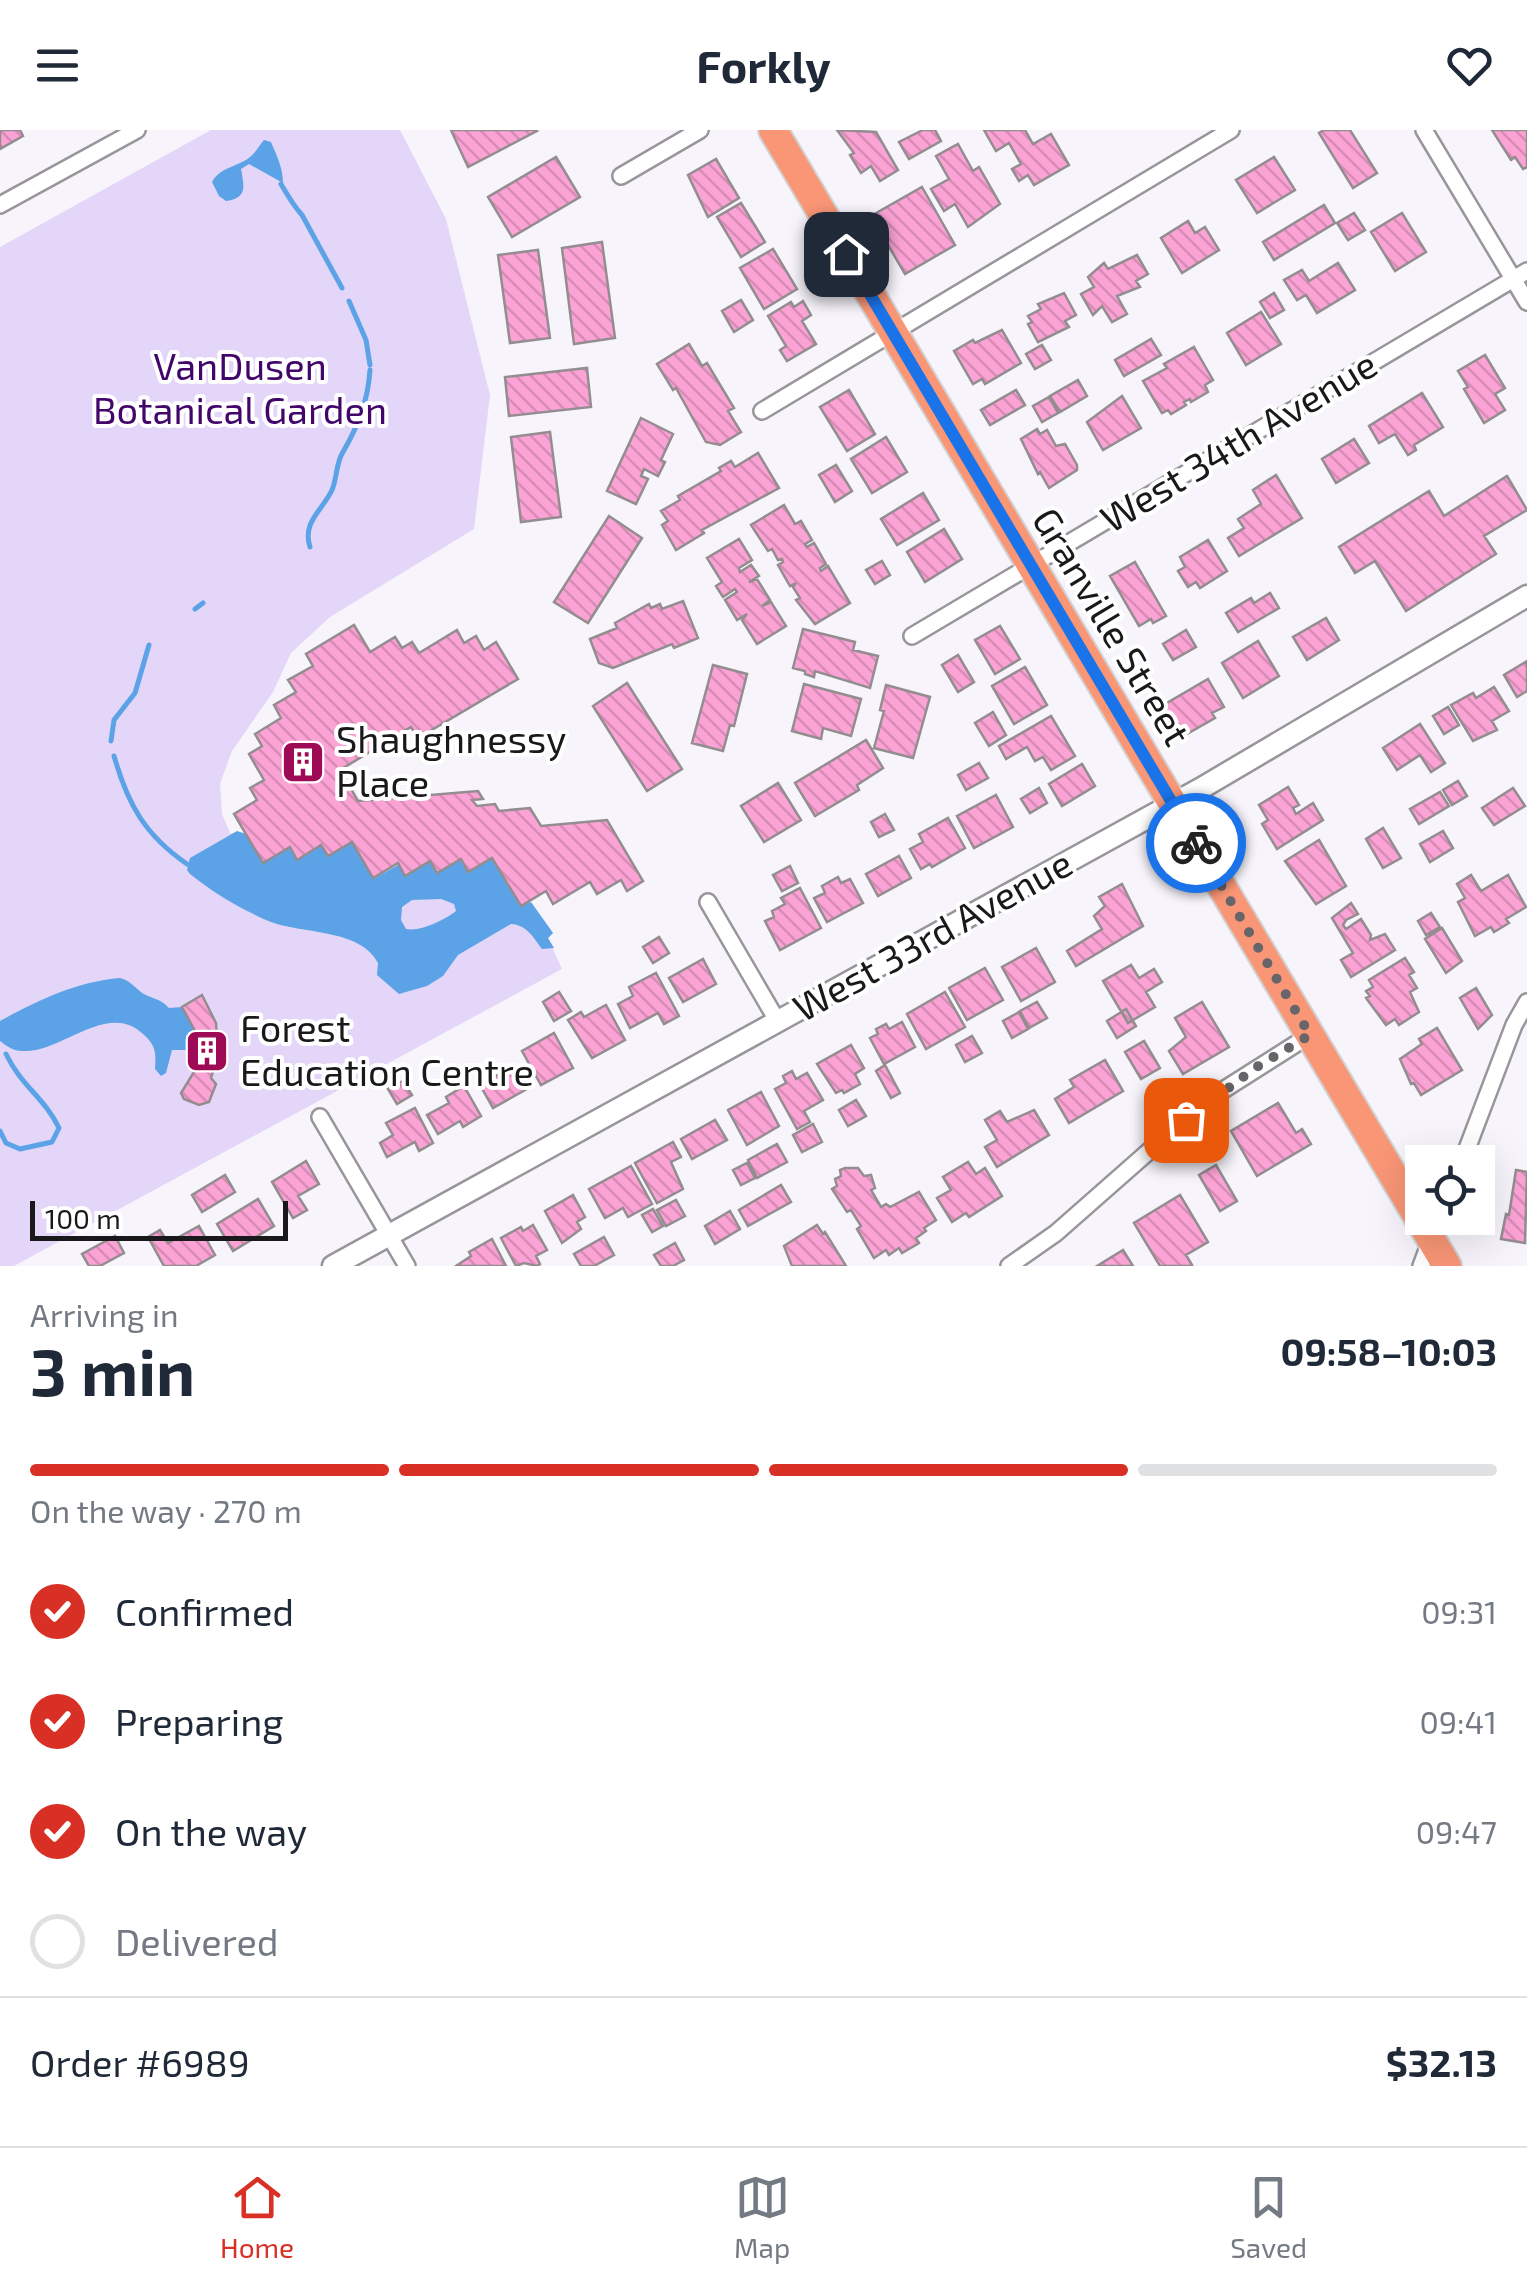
<!DOCTYPE html>
<meta charset="utf-8">
<style>
body{margin:0;font-family:"Exo 2",sans-serif;background:#f2f2f3;color:#1f2937;height:100vh;display:flex;flex-direction:column;font-size:38px;white-space:nowrap}
*{box-sizing:border-box;margin:0}
p{font-size:32px;color:#747a83}
.icon{flex:none;width:55px;height:55px;fill:none;stroke:currentColor;stroke-width:2;stroke-linecap:round;stroke-linejoin:round}
.map{position:relative;height:1136px;overflow:hidden}
.panel{display:flex;flex-direction:column;background:#fff;flex:1}
.panel>*{flex:none}
.tools{position:absolute;left:1405px;top:1015px;display:grid;gap:20px}
.tools a{display:grid;place-items:center;width:90px;height:90px;border-radius:0px;background:#fff;box-shadow:0 10px 40px #0002;font-size:50px}
.scale{position:absolute;left:30px;bottom:25px;width:258px;box-sizing:border-box;padding-left:10px;border:5px solid #19181a;border-top:0;font-size:28px;line-height:35px;white-space:nowrap;color:#19181a;-webkit-text-stroke:8px #fff;paint-order:stroke}
.pin{position:absolute;display:grid;place-items:center;width:85px;height:85px;color:#fff;margin:-42px;border-radius:20px;box-shadow:0 5px 15px #0006}
.courier{position:absolute;display:grid;place-items:center;width:100px;height:100px;margin:-50px;border:8px solid #1a73e8;border-radius:50%;background:#fff;color:#222;box-shadow:0 2px 12px #0007}
.headline em{font-style:normal;font-weight:700}
.headline div{display:flex;flex-direction:column-reverse}
.headline{display:flex;align-items:center;justify-content:space-between;height:170px;padding:0 30px}
h1{font-size:65px;font-weight:700;line-height:75px}
.bar{display:grid;grid-template-columns:repeat(4,1fr);gap:15px 10px;align-content:center;height:120px;padding:0 30px}
.bar i{height:12px;border-radius:8px;background:#e0e1e3}
.bar .current{background:#d93025}
.bar p{grid-column:span 4}
.line{display:flex;align-items:center;gap:25px;padding:0 30px;border-top:2px solid #e0e1e3}
.line div{flex:1}
ol{padding:0 30px;list-style:none}
li{display:flex;align-items:center;gap:30px;height:110px}
li p{margin-inline-start:auto}
li .icon{padding:10px;border-radius:50%;background:#d93025;color:#fff;stroke-width:4}
li:last-child{color:#747a83}
li i{width:55px;height:55px;border:5px solid #e0e1e3;border-radius:50%}
header{display:flex;justify-content:space-between;align-items:center;height:130px;padding:0 30px;background:#fff;font-size:45px;font-weight:700}
.dock{display:flex;justify-content:space-around;align-items:center;height:140px;border-top:2px solid #e0e1e3;background:#fff;font-size:28px;color:#747a83}
.dock a{display:grid;justify-items:center;gap:5px}
.dock .current{color:#d93025}
.map>svg:first-child{display:block}
</style>
<header><svg class="icon" aria-label="menu" viewBox="0 0 24 24"><path d="M4 6h16M4 12h16M4 18h16"/></svg>Forkly<svg class="icon" aria-label="heart" viewBox="0 0 24 24"><path d="M12 20l-8-8c-3-5 5-10 8-4 3-6 11-1 8 4z"/></svg></header>
<div class="map">
<svg width="1527" height="1136" viewBox="0 0 1527 1136">
<defs>
<pattern id="building-back-hatch" width="6" height="6" patternUnits="userSpaceOnUse" patternTransform="scale(2.5)"><rect width="6" height="6" fill="#fca3d5"/><path d="M-1 5l2 2M0 0l6 6M5-1l2 2" fill="none" stroke="#d78cb6"/></pattern>
</defs>
<rect width="100%" height="100%" fill="#f7f4fb"/>
<!-- garden -->
<path fill="#e4d6f8" d="M211 0H400L446 89 490 265 474 399 330 487 291 523 273 562 232 621 220 654 222 684 230 703 246 704 263 733 290 717 298 729 321 715 328 725 351 711 373 749 398 735 406 745 429 731 436 743 460 730 468 742 491 728 520 776 531 772 553 803 548 808 562 839 14 1136H0V117Z"/>
<!-- water -->
<path fill="#5ba3e6" fill-rule="evenodd" d="M264 10 271 12C277 26 283 38 283 53L249 34 241 39C244 56 248 68 226 71L219 66 212 52C221 35 243 37 254 23 258 19 260 14 264 10Z
M237 701 246 704 263 733 290 717 298 729 321 715 328 725 351 711 373 749 398 735 406 745 429 731 436 743 460 730 468 742 491 728 520 776 531 772 553 803 548 808 554 818 542 819C533 807 527 795 511 794L458 825 443 846 427 856 399 864 377 845 378 833C361 799 303 804 271 792 242 780 215 764 190 744L187 740 190 728ZM441 769 454 774 456 781C445 790 420 802 406 799L401 790 402 777 412 770Z
M120 848C133 851 137 862 148 866 158 870 161 870 169 878L182 877 194 899 196 924 189 920H172L166 943 161 946 155 939C156 923 156 915 143 904 107 870 61 924 22 921 14 921 6 916 0 911V891C39 870 75 852 120 848Z"/>
<g fill="none" stroke-linecap="round" stroke-linejoin="round">
<!-- stream -->
<path stroke="#5ba3e6" stroke-width="5" d="M281 54C288 66 293 75 302 85L342 158
M349 171 366 210 370 235
M310 417C302 392 322 381 332 360 337 349 336 332 343 322 358 296 368 271 370 240
M195 479 203 473
M111 611 114 590 135 563 149 515
M114 626C128 675 145 705 187 734
M0 1001 6 1013 20 1019 52 1012 59 998C44 967 22 957 6 924"/>
</g>
<!-- building -->
<path fill="url(#building-back-hatch)" stroke="#938d90" stroke-width="2.5" d="M0 0H20L23 6 0 19Z
M451 0H536L537 1 468 37Z
M837 0 876 2 898 40 880 51 871 36 861 43 850 25 854 23Z
M923 0H935L941 11 909 29 899 12Z
M984 0H1025L1033 14 1051 4 1069 35 1034 55 1028 45 1019 51 1012 39 1021 34 1009 13 996 21Z
M1324 0H1350L1377 43 1353 58 1319 3Z
M1492 0H1527V37L1523 39 1515 27 1511 30Z
M958 14 973 41 979 37 1000 74 968 97 955 74 944 81 931 59 949 49 936 26Z
M556 27 580 67 512 107 488 67Z
M1274 27 1295 60 1257 83 1236 50Z
M716 29 739 68 708 87 688 45Z
M922 57 955 115 905 144 871 86Z
M741 73 765 112 741 127 717 87Z
M1324 75 1335 93 1274 130 1263 112Z
M1354 83 1365 100 1348 110 1337 93Z
M1402 83 1426 122 1395 141 1371 102Z
M1188 91 1195 103 1205 97 1219 120 1182 143 1161 108Z
M602 112 615 208 574 214 562 118Z
M773 119 797 159 764 179 740 138Z
M538 120 550 208 510 213 498 125Z
M1137 125 1148 144 1136 151 1140 157 1117 166 1127 184 1112 192 1102 176 1093 185 1081 164 1094 157 1088 147 1104 133 1108 139Z
M1338 133 1355 160 1317 183 1306 165 1297 170 1284 150 1302 140 1309 151Z
M1064 163 1076 185 1065 191 1069 197 1038 212 1028 194 1032 192 1028 186 1041 179 1038 174Z
M1274 163 1284 180 1270 188 1260 172Z
M741 170 753 190 734 202 722 181Z
M803 171 811 185 802 191 816 214 787 231 780 220 786 216 768 186 791 172 794 177Z
M1261 182 1281 214 1246 235 1227 203Z
M1002 200 1021 233 985 254 982 249 973 254 954 221 973 210 975 213Z
M1151 209 1161 225 1124 246 1115 230Z
M689 214 702 236 707 233 734 278 728 281 741 302 720 315 706 312 676 258 673 260 657 234Z
M1042 215 1051 230 1035 239 1026 224Z
M1194 217 1213 250 1205 255 1208 262 1191 272 1190 269 1184 272 1186 275 1171 284 1168 280 1162 283 1143 251 1167 238 1164 234Z
M1485 225 1505 258 1495 264 1505 280 1484 293 1464 259 1468 257 1458 241Z
M587 238 591 277 509 286 505 247Z
M1078 250 1087 266 1060 282 1050 266Z
M849 260 875 304 847 321 820 277Z
M1016 260 1025 275 990 295 981 280Z
M1422 263 1443 297 1414 315 1416 320 1408 325 1395 304 1379 313 1369 296Z
M1122 266 1141 298 1103 320 1087 292Z
M1049 267 1058 283 1042 292 1033 276Z
M641 288 673 304 661 330 665 332 658 346 644 339 641 346 648 349 636 374 607 361Z
M1037 299 1040 304 1047 300 1056 316 1065 314 1077 335V340L1049 358 1040 342 1038 344 1021 309Z
M550 302 561 387 521 392 511 307Z
M886 307 907 342 872 363 851 329Z
M1354 309 1369 333 1336 353 1322 329Z
M758 323 779 358 702 400 704 403 676 420 662 395 668 391 661 381 680 370 678 366 721 341 719 338 731 331 735 337Z
M836 335 852 361 835 372 819 345Z
M1276 345 1302 388 1239 426 1228 408 1244 398 1238 389 1261 374 1253 360Z
M1507 346 1527 380 1484 406 1496 424 1406 481 1375 431 1355 443 1339 417 1429 361 1444 386Z
M923 363 939 390 897 415 881 389Z
M784 375 795 394 801 391 812 410 805 414 807 417 814 413 826 434 820 438 821 441 828 436 850 473 815 494 796 470 800 468 793 457 796 453 790 456 778 435 783 432 782 429 778 430 772 419 768 421 751 395Z
M609 386 642 408 588 493 554 472Z
M944 399 962 429 925 452 907 422Z
M739 409 752 430 739 438 740 442 751 435 759 446 749 452 757 449 770 470 762 476 771 472 786 496 757 514 742 490 747 484 737 490 725 470 737 462 735 459 723 467 716 456 722 452 707 428Z
M1208 410 1227 441 1200 458 1196 452 1188 457 1178 441 1185 437 1180 427Z
M882 431 890 445 875 454 866 440Z
M1135 432 1166 486 1153 493 1151 489 1139 496 1110 446Z
M1270 463 1279 478 1238 502 1226 483 1251 468 1254 473Z
M683 471 698 508 674 518 672 514 613 538 599 533 590 509 617 498 615 493 649 474 651 478 660 474 662 479Z
M1326 488 1339 510 1307 530 1293 507Z
M354 495 370 522 395 507 402 518 412 512 419 523 457 500 464 513 476 506 484 520 496 512 518 549 418 608 411 597 340 640 358 671 478 661 483 669 472 670 477 676 495 674 499 681 530 678 541 696 607 690 643 751 627 761 621 750 597 764 590 752 553 774 546 761 521 776 492 728 468 742 461 729 437 743 430 731 405 746 398 733 373 748 352 712 328 726 321 715 297 730 290 717 263 733 234 684 257 670 250 658 264 650 249 624 262 616 255 604 281 588 274 575 296 562 288 550 313 536 306 524Z
M1000 496 1020 529 995 544 975 510Z
M803 499 855 512 853 520 878 526 870 558 815 541 814 547 805 544V541L793 538Z
M1186 500 1196 517 1173 530 1163 514Z
M1258 511 1279 546 1243 568 1222 533Z
M958 525 974 552 958 562 942 535Z
M1527 531V561L1517 567 1504 545Z
M713 535 747 544 734 596 730 595 723 621 692 613Z
M1025 537 1047 575 1014 594 992 556Z
M1208 549 1224 577 1212 583 1215 588 1178 609 1160 577Z
M627 553 682 639 647 661 593 576Z
M804 554 861 569 851 606 823 598 821 609 792 601Z
M886 555 930 567 913 628 874 618 884 581 880 580Z
M1494 557 1509 581 1492 591 1497 600 1473 611 1451 575 1473 563 1476 568Z
M1448 577 1459 595 1444 604 1433 586Z
M993 582 1006 605 989 616 975 593Z
M1051 586 1075 626 1051 640 1043 627 1035 631 1027 617 1006 629 999 616Z
M1420 594 1445 633 1431 642 1420 625 1397 640 1383 618Z
M866 610 883 638 857 655 859 660 815 686 795 653Z
M979 633 988 648 966 660 958 645Z
M1082 634 1095 656 1062 676 1049 654Z
M1458 651 1467 666 1452 675 1443 660Z
M778 653 801 690 764 712 741 676Z
M1288 657 1299 675 1293 678 1296 684 1313 673 1323 690 1277 719 1262 694 1268 690 1259 675Z
M1039 658 1047 673 1030 683 1021 669Z
M1513 658 1525 676 1494 695 1482 678Z
M1440 662 1449 676 1419 694 1410 679Z
M996 665 1013 697 974 718 957 686Z
M885 684 894 700 879 707 871 692Z
M948 688 965 718 932 737 930 734 921 739 910 719 923 712 919 704Z
M1383 698 1401 728 1383 738 1366 709Z
M1443 701 1453 718 1430 732 1420 714Z
M1319 710 1346 756 1316 774 1285 731Z
M899 726 911 748 878 766 866 744Z
M790 736 798 753 782 761 773 745Z
M1471 745 1481 761 1508 745 1526 777 1506 789 1509 793 1494 802 1491 797 1475 806 1458 772 1465 768 1457 754Z
M838 747 841 753 850 749 863 773 827 792 814 768 825 763 822 756Z
M1122 754 1143 796 1076 836 1067 821 1102 799 1094 786 1105 776 1099 767Z
M800 758 821 798 780 820 765 791 774 787 772 781 785 774 781 768Z
M1351 773 1358 784 1346 790 1343 795 1346 799 1361 789 1371 805 1370 810 1385 804 1395 820 1351 847 1341 830 1353 823 1332 788Z
M1431 783 1440 797 1426 805 1418 791Z
M1442 798 1462 831 1446 843 1425 809Z
M659 807 669 823 653 833 643 817Z
M1036 818 1055 852 1021 871 1002 837Z
M1405 828 1414 842 1409 845 1417 858 1410 862 1419 882 1399 895 1395 889 1386 895 1366 868 1370 866 1366 861 1373 857 1369 850Z
M703 829 716 854 683 872 669 848Z
M1131 835 1139 848 1154 839 1162 852 1146 862 1155 877 1128 893 1103 851Z
M985 838 1003 870 967 890 949 858Z
M656 843 679 886 664 894 658 883 630 898 618 874 633 866 629 857Z
M1476 858 1492 885 1478 899 1460 868Z
M559 862 571 881 554 891 543 872Z
M945 862 965 897 926 919 907 884Z
M202 865 216 893 218 925 211 948 216 954 209 972 199 975 184 969 181 963 194 942 196 924 194 899 182 877Z
M1037 872 1047 888 1029 898 1020 881Z
M1202 872 1229 917 1183 944 1169 921 1186 907 1175 888Z
M606 875 625 910 592 928 568 890 581 882 584 887Z
M1126 879 1136 896 1117 908 1107 891Z
M1019 882 1028 899 1012 908 1003 891Z
M902 892 915 917 884 934 870 908 878 904 876 899 886 894 889 899Z
M1437 898 1462 940 1421 965 1414 953 1411 954 1400 929 1422 914 1419 909Z
M554 903 573 938 541 955 522 921Z
M972 906 982 923 965 932 956 915Z
M1144 911 1160 938 1141 949 1125 922Z
M851 915 864 938 855 944 860 954 844 963 842 960 836 963 817 934Z
M1105 930 1123 961 1069 993 1055 969 1074 957 1070 950Z
M885 935 900 963 891 968 876 941Z
M510 938 527 959 493 978 480 955Z
M792 941 796 949 807 943 823 970 804 981 810 992 797 999 775 959 786 953 783 946Z
M403 951 412 965 397 974 388 959Z
M464 956 481 986 463 997 460 991 438 1004 427 985 449 973 446 967Z
M761 962 779 996 747 1015 728 980Z
M856 970 866 986 848 996 839 980Z
M1278 973 1296 1003 1302 999 1311 1014 1257 1046 1231 1001Z
M415 978 433 1013 419 1021 415 1012 387 1027 380 1013 393 1005 386 993Z
M1034 980 1049 1005 997 1037 985 1017 997 1010 985 990 1000 981 1007 992Z
M715 990 727 1010 692 1029 681 1009Z
M813 994 822 1012 802 1022 793 1005Z
M673 1012 681 1027 671 1032 683 1059 657 1073 635 1033Z
M777 1014 787 1032 757 1048 748 1030Z
M306 1031 319 1054 298 1066 307 1080 293 1088 272 1052Z
M968 1032 976 1044 985 1038 1002 1066 969 1087 966 1083 952 1092 937 1068 951 1060 943 1047Z
M747 1033 755 1048 741 1055 733 1040Z
M1216 1035 1237 1071 1220 1081 1199 1045Z
M631 1036 652 1074 628 1087 623 1078 605 1088 589 1059Z
M845 1038H858L864 1046 871 1045 875 1058 871 1060 881 1077 886 1074 890 1077 919 1062 936 1090 924 1098 926 1101 916 1108 919 1113 902 1123 899 1118 889 1125 886 1120 874 1128 857 1099 861 1096 851 1080 847 1082 832 1059 837 1056 835 1049 841 1046 840 1040Z
M1516 1040 1527 1042 1525 1113 1501 1109 1506 1084 1509 1085Z
M225 1045 235 1062 202 1082 192 1065Z
M781 1055 791 1072 748 1096 739 1080Z
M573 1065 585 1087 577 1092 581 1099 562 1113 545 1081Z
M1180 1065 1208 1112 1186 1125 1192 1135 1190 1136H1160L1134 1093Z
M258 1069 274 1096 233 1121 217 1094Z
M676 1070 685 1086 666 1096 657 1080Z
M653 1079 663 1096 652 1102 642 1085Z
M730 1081 740 1099 715 1114 705 1096Z
M533 1095 547 1120 536 1126 540 1134 537 1136 524 1133 516 1136 501 1108 521 1097 523 1101Z
M817 1095 823 1104 825 1102 846 1136H792L784 1116Z
M199 1096 215 1125 196 1136H164L148 1107 160 1100 168 1113Z
M115 1106 124 1123 100 1136H89L82 1124Z
M604 1107 614 1125 594 1136H581L574 1124Z
M492 1109 506 1136H456L471 1126 469 1122Z
M675 1113 684 1130 673 1136H661L654 1125Z
M1123 1120 1133 1136H1097Z"/>
<g fill="none" stroke-linecap="round" stroke-linejoin="round">
<!-- street casing -->
<g stroke="#98959b" stroke-width="20">
<path id="street" d="M1424 0 1527 172
M621 46 700 0
M0 75 137 0
M762 281 1231 0
M912 506 1527 141
M708 772 778 892
M320 987 407 1136
M1462 1032 1514 895 1527 872
M1009 1136 1056 1103 1206 971 1310 905
M1421 1136 1439 1088"/>
</g>
<!-- secondary casing -->
<g stroke="#98959b" stroke-width="25">
<path id="secondary" d="M333 1136 1200 659 1527 466"/>
</g>
<!-- highway casing -->
<g stroke="#d1d1d1" stroke-width="32">
<path id="highway" d="M773 0 1447 1136"/>
</g>
<!-- street -->
<use href="#street" stroke="#fff" stroke-width="15"/>
<!-- secondary -->
<use href="#secondary" stroke="#fff" stroke-width="20"/>
<!-- highway -->
<use href="#highway" stroke="#f99676" stroke-width="28"/>
</g>
<g fill="none" stroke-linecap="round" stroke-linejoin="round">
<!-- done -->
<path stroke="#676569" stroke-width="10" stroke-dasharray="0 18" d="M1186 990 1255 938 1310 905 1196 713"/>
<!-- route -->
<path stroke="#1a73e8" stroke-width="12" d="M846 124 1196 713"/>
</g>
<!-- icons -->
<defs>
<g id="building-square" transform="scale(2.25)"><rect x="-9" y="-9" width="18" height="18" rx="4" fill="#9e0a55" stroke="#fff"/><path d="M-4-6H4V6H1V3H-1V6H-4ZM-2.5-4.3h1.7v1.8h-1.7ZM.8-4.3h1.7v1.8H.8ZM-2.5-1h1.7V.8h-1.7ZM.8-1h1.7V.8H.8Z" fill="#fff"/></g>
</defs>
<g fill-rule="evenodd">
<use href="#building-square" x="303" y="632"/>
<use href="#building-square" x="207" y="921"/>
</g>
<g text-anchor="middle" stroke-width="8" stroke-linejoin="round" paint-order="stroke">
<!-- park labels -->
<g font-size="38" fill="#42066b" stroke="#fff">
<text x="240" y="250">VanDusen<tspan x="240" dy="44">Botanical Garden</tspan></text>
</g>
<!-- street labels -->
<g font-size="38" fill="#19181a" stroke="#fff">
<text transform="translate(1239 312) rotate(-31)" y="13">West 34th Avenue</text>
<text transform="translate(1111 497) rotate(59)" y="13">Granville Street</text>
<text transform="translate(933 806) rotate(-29)" y="13">West 33rd Avenue</text>
</g>
<!-- poi labels -->
<g font-size="38" fill="#19181a" stroke="#fff" text-anchor="start">
<text x="336" y="623">Shaughnessy<tspan x="336" dy="44">Place</tspan></text>
<text x="240" y="912">Forest<tspan x="240" dy="44">Education Centre</tspan></text>
</g>
</g>
</svg>
<div class="tools">
<a><svg class="icon" aria-label="locate" viewBox="0 0 24 24"><circle cx="12" cy="12" r="6"/><path d="M12 2v4M12 18v4M2 12h4M18 12h4"/></svg></a>
</div>
<div class="scale">100 m</div>
<div class="pin" style="left:1186px;top:990px;background:#ea580c"><svg class="icon" aria-label="bag" viewBox="0 0 24 24"><path d="M5 8h14l-1 12H6zM9 8a3 3 0 0 1 6 0"/></svg></div>
<div class="pin" style="left:846px;top:124px;background:#1f2937"><svg class="icon" aria-label="home" viewBox="0 0 24 24"><path d="M3 11l9-7 9 7M6 9v11h12V9"/></svg></div>
<div class="courier" style="left:1196px;top:713px"><svg class="icon" aria-label="bike" viewBox="0 0 24 24"><circle cx="6" cy="16" r="4"/><circle cx="18" cy="16" r="4"/><path d="M6 16l4-8h5l3 8M10 8l3 8H6M13 5h3"/></svg></div>
</div>
<section class="panel">
<div class="headline"><div><h1>3 min</h1><p>Arriving in</p></div><em>09:58–10:03</em></div>
<div class="bar"><i class="current"></i><i class="current"></i><i class="current"></i><i></i><p>On the way · 270 m</p></div>
<ol>
<li><svg class="icon" aria-label="check" viewBox="0 0 24 24"><path d="M5 12l5 5 9-10"/></svg>Confirmed<p>09:31</p></li>
<li><svg class="icon" aria-label="check" viewBox="0 0 24 24"><path d="M5 12l5 5 9-10"/></svg>Preparing<p>09:41</p></li>
<li><svg class="icon" aria-label="check" viewBox="0 0 24 24"><path d="M5 12l5 5 9-10"/></svg>On the way<p>09:47</p></li>
<li><i></i>Delivered</li>
</ol>
<div class="line" style="height:130px"><div>Order #6989</div><b>$32.13</b></div>
</section>
<nav class="dock">
<a class="current"><svg class="icon" aria-label="home" viewBox="0 0 24 24"><path d="M3 11l9-7 9 7M6 9v11h12V9"/></svg>Home</a>
<a><svg class="icon" aria-label="map" viewBox="0 0 24 24"><path d="M3 6l6-2 6 2 6-2v14l-6 2-6-2-6 2zM9 4v14M15 6v14"/></svg>Map</a>
<a><svg class="icon" aria-label="saved" viewBox="0 0 24 24"><path d="M7 4h10v16l-5-4-5 4z"/></svg>Saved</a>
</nav>
